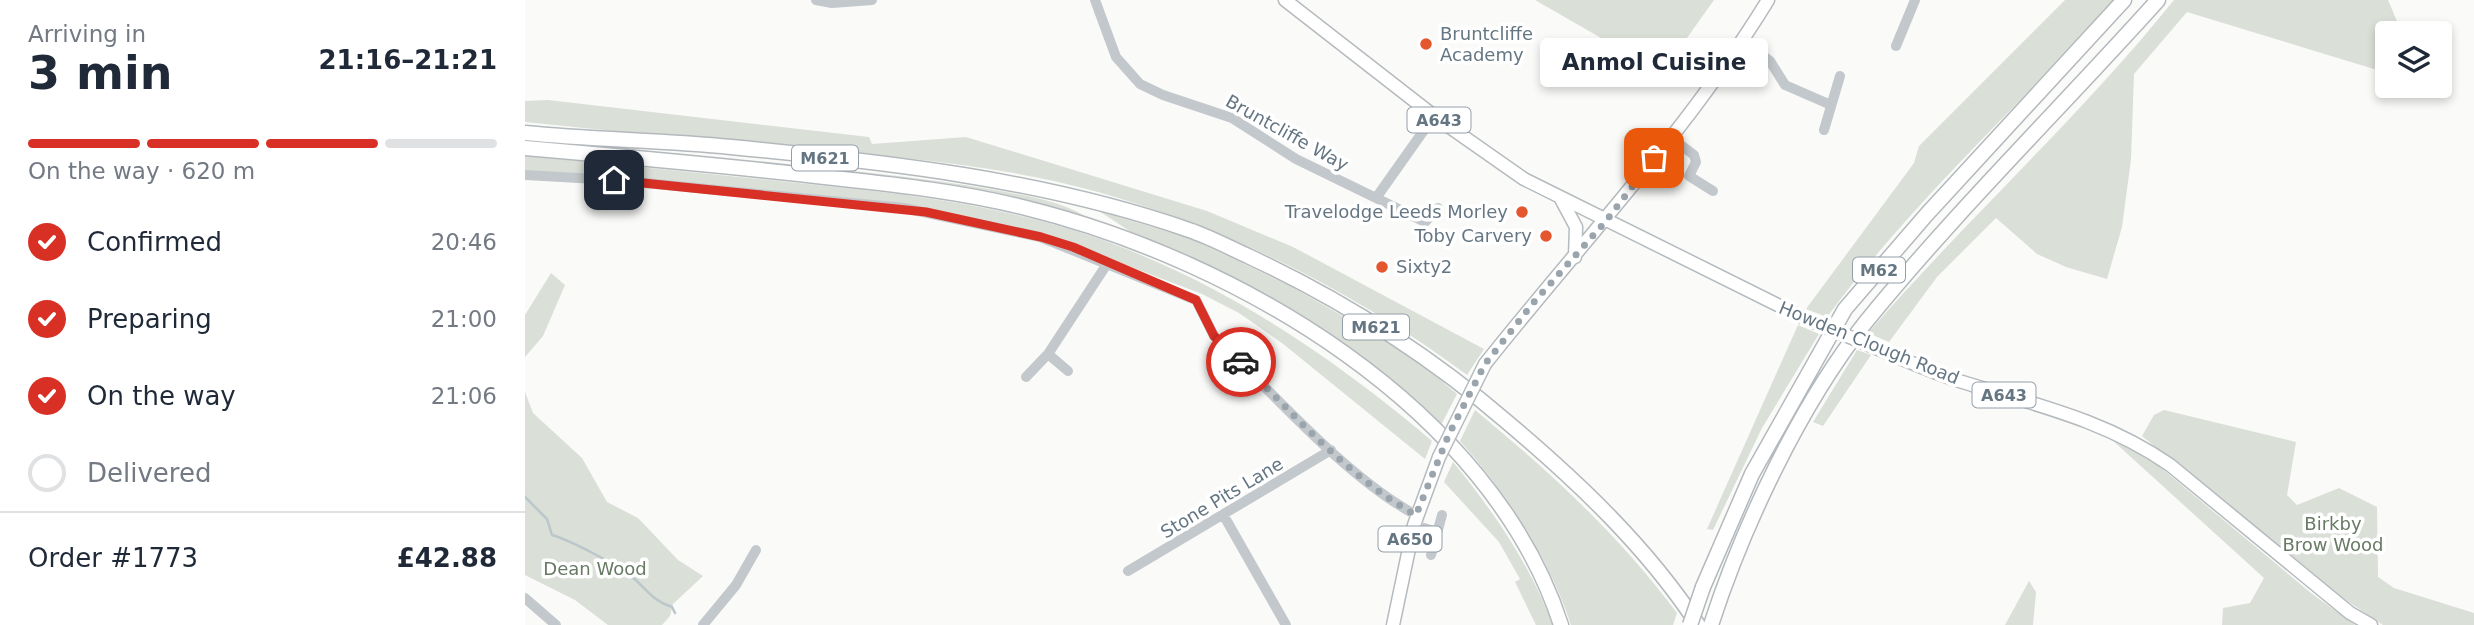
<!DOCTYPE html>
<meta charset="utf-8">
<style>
body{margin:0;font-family:"DejaVu Sans",sans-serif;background:#f6f6f7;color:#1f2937;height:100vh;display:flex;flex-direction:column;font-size:26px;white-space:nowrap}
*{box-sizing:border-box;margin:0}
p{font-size:23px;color:#747a83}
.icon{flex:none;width:38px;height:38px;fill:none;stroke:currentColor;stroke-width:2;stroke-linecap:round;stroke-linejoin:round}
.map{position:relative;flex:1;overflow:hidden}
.sheet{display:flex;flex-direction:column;background:#fff;width:525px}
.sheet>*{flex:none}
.tools{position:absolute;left:1850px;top:21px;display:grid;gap:14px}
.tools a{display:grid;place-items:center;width:77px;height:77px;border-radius:7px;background:#fff;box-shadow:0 4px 10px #0003;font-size:35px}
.pin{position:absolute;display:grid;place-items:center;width:60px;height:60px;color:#fff;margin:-30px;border-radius:14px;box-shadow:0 4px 10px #0006}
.courier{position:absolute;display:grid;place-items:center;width:70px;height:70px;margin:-35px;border:5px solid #d93025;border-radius:50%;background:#fff;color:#222;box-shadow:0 2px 9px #0007}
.bubble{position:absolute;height:49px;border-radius:7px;background:#fff;box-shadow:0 4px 10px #0003;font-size:23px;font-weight:800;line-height:49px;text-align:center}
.overview em{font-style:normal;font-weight:800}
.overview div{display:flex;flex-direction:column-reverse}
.overview{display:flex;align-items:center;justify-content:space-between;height:119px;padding:0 28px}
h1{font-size:46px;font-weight:800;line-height:52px}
.bar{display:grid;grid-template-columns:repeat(4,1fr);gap:10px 7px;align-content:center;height:84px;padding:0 28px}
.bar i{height:9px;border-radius:5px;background:#e0e1e3}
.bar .current{background:#d93025}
.bar p{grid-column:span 4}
.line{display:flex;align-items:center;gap:18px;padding:0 28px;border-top:2px solid #e0e1e3}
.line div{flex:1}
ol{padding:0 28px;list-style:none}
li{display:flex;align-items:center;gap:21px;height:77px}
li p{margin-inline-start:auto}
li .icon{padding:7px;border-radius:50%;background:#d93025;color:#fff;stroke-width:4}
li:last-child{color:#747a83}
li i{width:38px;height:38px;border:4px solid #e0e1e3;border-radius:50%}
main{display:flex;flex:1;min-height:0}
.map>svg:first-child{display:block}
</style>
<main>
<section class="sheet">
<div class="overview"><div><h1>3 min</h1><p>Arriving in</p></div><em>21:16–21:21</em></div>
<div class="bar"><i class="current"></i><i class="current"></i><i class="current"></i><i></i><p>On the way · 620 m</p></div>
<ol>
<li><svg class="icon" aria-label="check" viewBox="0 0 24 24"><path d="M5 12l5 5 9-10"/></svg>Confirmed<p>20:46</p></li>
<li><svg class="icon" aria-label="check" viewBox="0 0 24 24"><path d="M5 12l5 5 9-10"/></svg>Preparing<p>21:00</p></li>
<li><svg class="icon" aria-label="check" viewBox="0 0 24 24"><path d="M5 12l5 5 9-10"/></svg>On the way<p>21:06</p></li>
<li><i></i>Delivered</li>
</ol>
<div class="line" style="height:91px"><div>Order #1773</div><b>£42.88</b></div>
</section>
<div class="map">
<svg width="1949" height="625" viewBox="0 0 1949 625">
<rect width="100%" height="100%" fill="#fafaf8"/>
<!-- green -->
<path fill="#dadfd7" d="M1010 0H1189L1137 73Z
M1540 0H1590C1494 106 1387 202 1302 317L1281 309 1389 163 1394 146Z
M1649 0H1863L1877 33H1862V73L1662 12 1609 74 1606 159 1597 227 1582 279 1541 267 1512 254 1471 218 1412 277 1364 342 1343 333C1442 219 1554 118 1649 0Z
M23 100 344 137 347 144 441 137 682 211 768 247 959 349 942 375C830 292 707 230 573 192 457 160 336 154 216 143 144 137 72 129 0 122V101Z
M0 156C88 164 176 173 263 182 364 192 463 202 560 234 690 277 804 354 907 441L900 459 757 343 714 313 677 294 517 233 447 218 0 172Z
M271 165C336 172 400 178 464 189 502 196 539 200 571 223L438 189Z
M574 211 667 239 765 286 886 355 932 394 916 425 872 387 719 286 650 250 612 236Z
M26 273 40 285 18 336 0 357V315Z
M1273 325 1294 334 1237 428 1188 530 1182 529Z
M1332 350 1346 355 1298 426 1288 422Z
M0 392 8 413 57 458 82 502 113 518 153 560 178 576 148 604 145 616 137 625H83L50 600 0 575Z
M950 410C1024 471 1094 535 1152 613L1148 625H1046C1024 558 982 494 935 441Z
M1639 410 1771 442 1762 495 1772 505 1814 488 1852 507 1853 577 1869 588 1949 613V625H1858L1815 596 1617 436 1629 415Z
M1586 439 1617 452 1786 593 1830 625H1697L1698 608 1725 603 1739 578Z
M928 462C969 512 1004 563 1028 625H1011L990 582 995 579 974 542 919 482Z
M1504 581 1511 592 1508 625H1480Z"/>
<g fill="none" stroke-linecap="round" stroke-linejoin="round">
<!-- stream -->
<path stroke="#bbc7cb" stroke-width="2.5" d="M0 497 22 519 27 535C45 540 90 564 105 575 121 588 127 601 147 607L150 613"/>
<!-- major casing -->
<g stroke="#b5babe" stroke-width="15">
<path id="major" d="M760 0 909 116 999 179 1277 317
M1036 199 1051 227 1050 257
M1351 348C1378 359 1404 371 1431 380 1507 404 1579 419 1645 465L1825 613 1846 625
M960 364C1055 244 1162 132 1243 0
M868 625 889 525 914 457"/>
</g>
<!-- highway casing -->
<g stroke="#b4b9bd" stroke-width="17">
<path id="highway" d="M0 133C68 140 138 140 206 147 360 162 518 179 664 230 685 237 705 248 725 257 817 300 905 356 982 422 1053 482 1122 547 1173 625
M0 148C103 157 206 166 309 178 373 185 438 192 501 208 712 260 966 408 1036 625
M1178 587 1227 474 1320 309 1402 214 1599 0
M1186 625C1218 526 1275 405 1340 323 1430 212 1537 107 1633 0"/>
</g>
<!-- minor -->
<path stroke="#c3c8cc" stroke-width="10" d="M291 0 307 3 347 0
M570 0 591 57 615 84 638 95 707 118 771 159 851 198 909 116
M1217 40 1245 61 1260 85 1306 105
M1371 46 1390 0
M1299 130 1315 76
M1145 137 1169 155 1171 162 1164 176 1188 191
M1105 140 1129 158
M0 175 89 180 379 208 515 237 671 300 689 336 697 344C752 398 824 479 891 515
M851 198 900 222 913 208
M523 354 543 371
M501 377 523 354 582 264
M699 516 761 625
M889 525 912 532
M906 555 917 515
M603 571 806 450
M0 598 31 625
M178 625 211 585 231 550"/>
<!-- major -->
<use href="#major" stroke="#fff" stroke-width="12"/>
<!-- highway -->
<use href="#highway" stroke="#fff" stroke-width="14"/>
<!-- major-bridge casing -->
<g stroke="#b5babe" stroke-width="15" stroke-linecap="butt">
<path id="major-bridge" d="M1277 317 1351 348
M914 457 960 364"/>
</g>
<!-- highway-bridge casing -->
<g stroke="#b4b9bd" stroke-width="17" stroke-linecap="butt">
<path id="highway-bridge" d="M1165 625 1178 587"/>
</g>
<!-- major-bridge -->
<use href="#major-bridge" stroke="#fff" stroke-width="12"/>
<!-- highway-bridge -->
<use href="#highway-bridge" stroke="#fff" stroke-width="14"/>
</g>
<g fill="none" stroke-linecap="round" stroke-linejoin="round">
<!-- done -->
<path stroke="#99a4ac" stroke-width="7" stroke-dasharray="0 12.6" d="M716 362C768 414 827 480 891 515L924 434 960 364 1009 302 1081 221 1129 158"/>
<!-- route -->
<path stroke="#d93025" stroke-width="9" d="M89 180 401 212 516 237 548 247 671 300 689 336 716 362"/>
</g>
<!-- markers -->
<g fill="#e4572e" stroke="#fff" stroke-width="2.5">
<circle cx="901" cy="44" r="7"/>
<circle cx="997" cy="212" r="7"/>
<circle cx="1021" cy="236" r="7"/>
<circle cx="857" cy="267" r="7"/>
</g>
<g text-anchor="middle" stroke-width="7" stroke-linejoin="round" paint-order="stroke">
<!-- shield labels -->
<g fill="#fff" stroke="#939fa8" stroke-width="2">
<rect x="882.5" y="107.5" width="63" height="25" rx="5"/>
<rect x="267" y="145.5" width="66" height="25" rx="5"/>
<rect x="1328" y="257.5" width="52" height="25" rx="5"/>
<rect x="818" y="314.5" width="66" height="25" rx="5"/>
<rect x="1447.5" y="382.5" width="63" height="25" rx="5"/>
<rect x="853.5" y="526.5" width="63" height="25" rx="5"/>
</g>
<g font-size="16" font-weight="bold" fill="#657683">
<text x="914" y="126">A643</text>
<text x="300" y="164">M621</text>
<text x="1354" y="276">M62</text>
<text x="851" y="333">M621</text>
<text x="1479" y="401">A643</text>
<text x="885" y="545">A650</text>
</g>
<!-- poi labels -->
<g font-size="18" fill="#657683" stroke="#fff" text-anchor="start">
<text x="915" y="40">Bruntcliffe<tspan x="915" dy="21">Academy</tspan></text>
<text x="983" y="218" text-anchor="end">Travelodge Leeds Morley</text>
<text x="1007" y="242" text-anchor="end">Toby Carvery</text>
<text x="871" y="273">Sixty2</text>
</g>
<!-- street labels -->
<g font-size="18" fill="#657683" stroke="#fff">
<text transform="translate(762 133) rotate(29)" y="6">Bruntcliffe Way</text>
<text transform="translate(1344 343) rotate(22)" y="6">Howden Clough Road</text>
<text transform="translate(697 498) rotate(-31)" y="6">Stone Pits Lane</text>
</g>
<!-- park labels -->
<g font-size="18" fill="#687a64" stroke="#fff">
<text x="1808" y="530">Birkby<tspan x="1808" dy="21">Brow Wood</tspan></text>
<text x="70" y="575">Dean Wood</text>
</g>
</g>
</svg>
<div class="tools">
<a><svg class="icon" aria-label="layers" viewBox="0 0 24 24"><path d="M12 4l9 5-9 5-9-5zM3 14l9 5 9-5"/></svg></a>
</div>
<div class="pin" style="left:1129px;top:158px;background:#ea580c"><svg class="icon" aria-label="bag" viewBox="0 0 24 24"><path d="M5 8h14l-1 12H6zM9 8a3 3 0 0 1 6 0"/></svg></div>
<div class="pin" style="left:89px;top:180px;background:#1f2937"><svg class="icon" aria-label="home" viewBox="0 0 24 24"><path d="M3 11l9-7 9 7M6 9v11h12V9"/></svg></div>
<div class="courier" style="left:716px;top:362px"><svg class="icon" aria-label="car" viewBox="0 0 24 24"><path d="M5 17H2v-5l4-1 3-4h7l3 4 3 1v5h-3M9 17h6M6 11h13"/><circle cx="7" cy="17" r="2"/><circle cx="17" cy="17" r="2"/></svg></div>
<div class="bubble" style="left:1015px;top:38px;width:228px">Anmol Cuisine</div>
</div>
</main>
